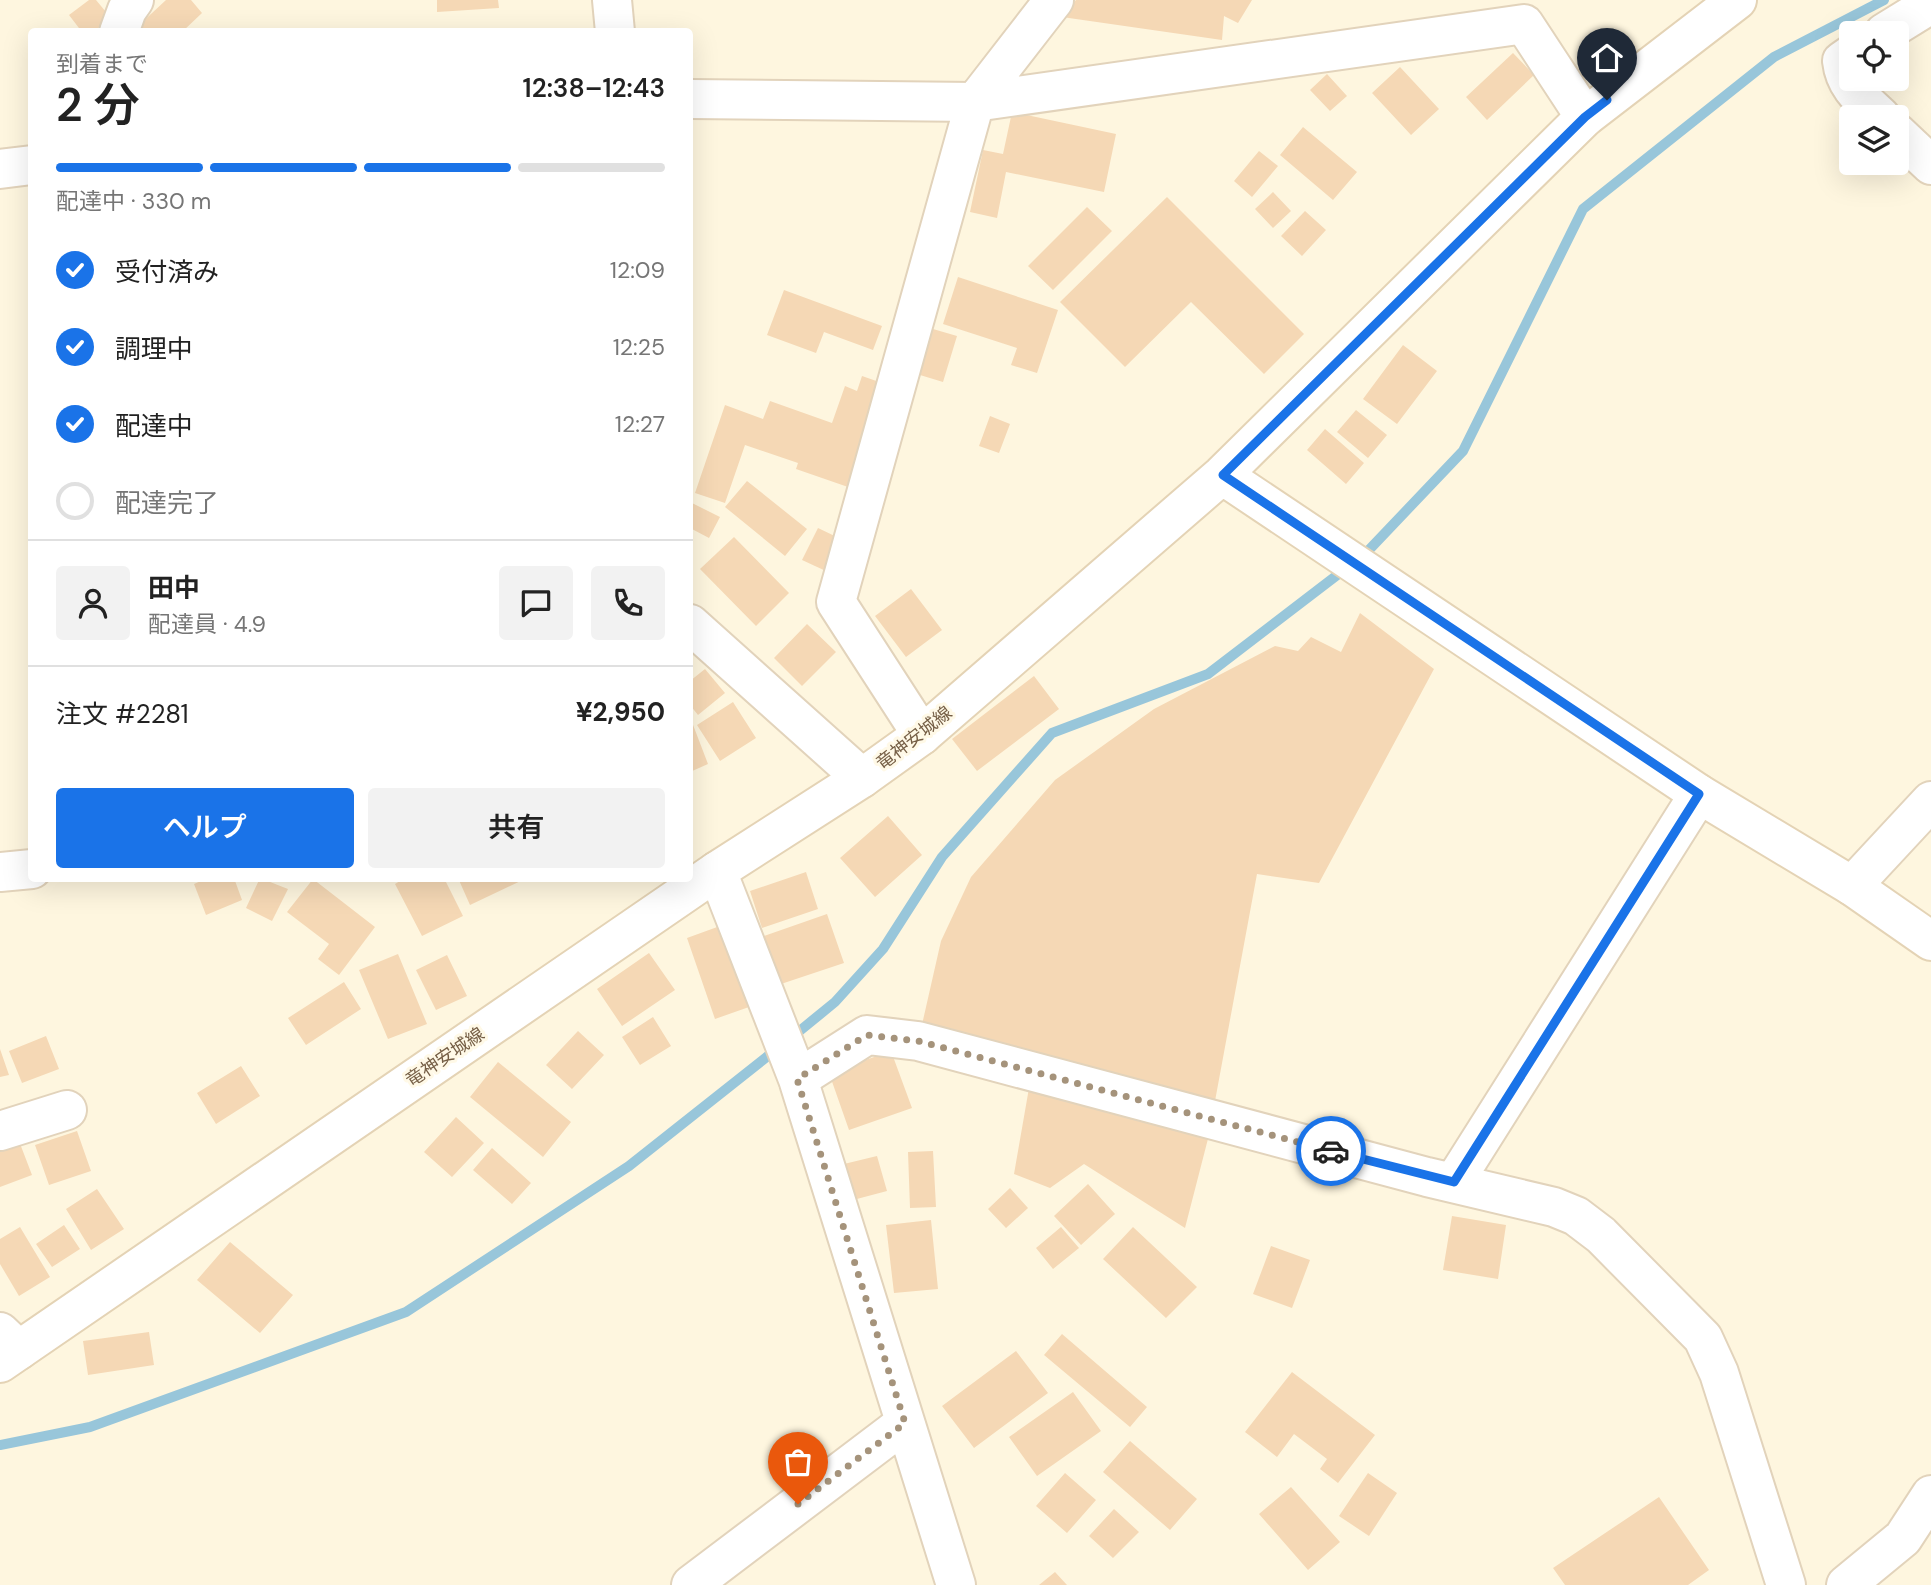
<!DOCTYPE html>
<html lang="ja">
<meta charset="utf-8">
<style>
body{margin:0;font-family:"DM Sans","Noto Sans JP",sans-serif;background:#f2f2f2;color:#222;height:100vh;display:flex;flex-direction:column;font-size:26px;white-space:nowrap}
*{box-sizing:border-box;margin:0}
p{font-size:23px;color:#767676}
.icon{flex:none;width:38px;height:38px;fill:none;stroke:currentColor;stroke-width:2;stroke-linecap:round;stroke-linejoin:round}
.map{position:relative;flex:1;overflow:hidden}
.sheet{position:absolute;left:28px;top:28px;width:665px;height:854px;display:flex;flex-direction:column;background:#fff;border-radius:7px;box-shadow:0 7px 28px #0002}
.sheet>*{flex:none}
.controls{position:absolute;left:1839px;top:21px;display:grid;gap:14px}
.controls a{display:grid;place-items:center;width:70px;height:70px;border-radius:7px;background:#fff;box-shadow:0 7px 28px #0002;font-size:35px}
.pin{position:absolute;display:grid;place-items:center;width:60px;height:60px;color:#fff;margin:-72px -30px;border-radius:50% 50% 50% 0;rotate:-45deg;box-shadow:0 0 7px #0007}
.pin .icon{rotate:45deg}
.courier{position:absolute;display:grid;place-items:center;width:70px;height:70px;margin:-35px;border:5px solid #1a73e8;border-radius:50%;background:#fff;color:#222;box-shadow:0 2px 9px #0007}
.head em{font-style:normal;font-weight:600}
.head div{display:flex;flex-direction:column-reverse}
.head{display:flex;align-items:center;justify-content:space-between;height:119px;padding:0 28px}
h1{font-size:46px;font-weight:600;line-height:52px}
.bar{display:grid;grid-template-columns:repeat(4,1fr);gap:10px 7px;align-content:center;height:84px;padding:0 28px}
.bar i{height:9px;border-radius:5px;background:#e0e0e0}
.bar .current{background:#1a73e8}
.bar p{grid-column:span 4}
.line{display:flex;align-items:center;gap:18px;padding:0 28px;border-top:2px solid #e0e0e0}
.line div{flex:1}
.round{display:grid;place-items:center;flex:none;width:74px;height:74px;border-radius:7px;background:#f2f2f2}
ol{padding:0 28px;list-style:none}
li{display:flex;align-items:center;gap:21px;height:77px}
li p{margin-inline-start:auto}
li .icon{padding:7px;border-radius:50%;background:#1a73e8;color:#fff;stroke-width:4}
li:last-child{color:#767676}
li i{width:38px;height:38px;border:4px solid #e0e0e0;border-radius:50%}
.button{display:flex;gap:14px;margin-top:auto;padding:14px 28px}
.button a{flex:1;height:80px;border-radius:7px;background:#1a73e8;color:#fff;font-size:28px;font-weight:600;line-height:80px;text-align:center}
.button a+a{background:#f2f2f2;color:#222}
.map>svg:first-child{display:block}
</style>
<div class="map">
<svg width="1931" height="1585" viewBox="0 0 1931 1585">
<rect width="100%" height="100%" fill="#fef6df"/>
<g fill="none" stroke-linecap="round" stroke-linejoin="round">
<!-- stream -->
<path stroke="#98c6da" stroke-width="10" d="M791 1038 835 1002 883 949 942 857 1052 733 1208 674 1366 553 1463 451 1583 209 1774 57 1884 0
M0 1445 90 1427 406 1312 629 1166 778 1048"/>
</g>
<!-- building -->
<path fill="#f5d8b5" d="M89 0H96L111 18 93 32H82L69 15Z
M166 0H191L202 13 182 32H141L137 27Z
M437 0H498L499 8 437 12Z
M1076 0H1252L1238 23 1224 16 1222 40 1062 17Z
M1513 53 1534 75 1487 120 1466 97Z
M1400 67 1439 109 1411 135 1372 93Z
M1327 74 1347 96 1330 111 1310 90Z
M1012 112 1116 134 1104 192 1006 172 997 218 970 212 983 150 1003 154Z
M1303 127 1357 172 1333 200 1280 155Z
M1259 151 1278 166 1252 197 1234 181Z
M1273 192 1291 211 1273 228 1255 209Z
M1167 197 1304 334 1264 374 1191 302 1125 367 1060 302Z
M1087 207 1112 231 1053 290 1028 266Z
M1305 211 1326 230 1302 256 1281 236Z
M958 277 1058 310 1037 373 1011 365 1017 348 943 324Z
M784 290 882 326 873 350 824 332 816 353 767 335Z
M933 329 957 336 943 382 920 375Z
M1403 345 1437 371 1397 424 1363 399Z
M862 376 885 384 848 487 796 469 798 463 745 445 725 503 695 493 725 405 763 419 770 401 832 423 845 386 857 391Z
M1356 410 1387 435 1368 458 1337 432Z
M990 416 1010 424 999 453 979 446Z
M1325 429 1364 463 1346 484 1307 450Z
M747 481 807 529 785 556 725 507Z
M692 503 720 517 709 538 690 528Z
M818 528 843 540 828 572 802 560Z
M734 537 789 593 756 626 700 569Z
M911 589 942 630 906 657 875 616Z
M1360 613 1434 669 1319 883 1257 874 1215 1101 921 1029 941 941 971 877 1055 780 1154 709 1275 646 1298 651 1311 637 1341 652Z
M807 624 836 652 802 686 774 658Z
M705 669 725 693 698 715 690 705V681Z
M1034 676 1059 709 977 771 952 739Z
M733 702 756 738 720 761 697 725Z
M690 717 708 764 690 772Z
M888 816 922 855 875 897 840 858Z
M806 872 818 909 762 928 750 891Z
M208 878H234L242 900 206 915 194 884Z
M260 878 288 889 272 921 246 908Z
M405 878H444L463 916 422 936 395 884Z
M458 878H527L470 905Z
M313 879 375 927 339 975 318 959 329 944 287 912Z
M827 914 844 963 781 984 764 936Z
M720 926 749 1007 715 1019 687 938Z
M649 953 675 990 622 1026 597 989Z
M398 954 427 1024 388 1039 359 970Z
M447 955 467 996 436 1010 416 970Z
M344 982 361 1009 306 1045 288 1018Z
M653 1017 671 1046 640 1065 622 1037Z
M578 1031 604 1055 572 1089 546 1065Z
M46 1036 59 1069 22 1083 9 1051Z
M0 1049 9 1075 0 1077Z
M891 1051 912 1108 849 1130 829 1073Z
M498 1062 571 1122 543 1157 470 1097Z
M241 1066 260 1096 216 1124 197 1093Z
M1029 1088 1210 1131 1185 1228 1084 1164 1050 1188 1014 1174Z
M456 1117 484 1143 452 1177 424 1152Z
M77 1131 91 1171 49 1185 35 1145Z
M19 1141 32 1175 0 1187V1149Z
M492 1148 531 1183 512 1204 473 1170Z
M933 1151 936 1207 910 1208 908 1152Z
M877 1156 887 1191 853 1200 844 1164Z
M1088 1184 1115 1214 1081 1245 1054 1216Z
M1010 1188 1028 1208 1006 1228 988 1209Z
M97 1189 124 1229 91 1250 66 1209Z
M1452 1216 1506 1225 1498 1279 1443 1270Z
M931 1220 938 1289 894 1293 886 1225Z
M64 1225 80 1249 52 1267 36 1244Z
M20 1227 50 1277 19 1296 0 1264V1239Z
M1061 1227 1079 1248 1053 1269 1036 1248Z
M1133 1227 1197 1287 1166 1318 1103 1259Z
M230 1242 293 1295 260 1333 197 1280Z
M1271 1246 1310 1260 1292 1308 1253 1294Z
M149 1332 154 1365 88 1375 83 1341Z
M1062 1334 1147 1407 1130 1427 1044 1355Z
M1016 1351 1048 1393 974 1448 942 1406Z
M1292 1372 1375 1435 1338 1483 1320 1469 1327 1459 1294 1434 1277 1457 1245 1432Z
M1073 1392 1101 1431 1037 1476 1009 1437Z
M1130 1441 1197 1499 1170 1530 1103 1472Z
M1065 1473 1096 1500 1067 1533 1036 1506Z
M1368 1473 1397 1493 1369 1536 1339 1516Z
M1291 1487 1340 1542 1308 1570 1259 1514Z
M1659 1497 1709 1570 1688 1585H1565L1553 1568Z
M1114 1509 1139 1532 1113 1558 1089 1536Z
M1055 1572 1067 1585H1039Z"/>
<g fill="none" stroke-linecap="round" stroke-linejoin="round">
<!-- street casing -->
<g stroke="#e2d3bb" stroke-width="42">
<path id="street" d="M612 0 615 32
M119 32 127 10 134 0
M1884 33 1931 4
M1852 54 1842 61C1845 87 1862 99 1881 117
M690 99 975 102 1524 24 1585 117
M1897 133 1931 165
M0 169 32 165
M690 624 862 778
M922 735 836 602 975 102 1054 0
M717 871 798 1079 956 1585
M0 872 32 869
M1852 886 1931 801
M798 1079 867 1035 918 1041 1427 1177 1554 1207 1576 1216 1601 1235 1703 1338 1719 1373 1786 1585
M0 1131 67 1110
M1454 1182 1699 794
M0 1332 19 1350
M691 1585 905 1423
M1846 1585 1903 1538 1931 1495"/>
</g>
<!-- secondary casing -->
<g stroke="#e4d3b5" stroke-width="42">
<path id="secondary" d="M1222 475 1699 794 1852 886 1931 941
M0 1363 717 871 862 778 922 735 1222 475 1585 117 1737 0"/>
</g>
<!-- street -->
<use href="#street" stroke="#fff" stroke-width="38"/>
<!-- secondary -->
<use href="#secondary" stroke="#fff" stroke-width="38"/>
</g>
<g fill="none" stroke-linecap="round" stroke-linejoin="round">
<!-- done -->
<path stroke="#a5937b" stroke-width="7" stroke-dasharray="0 12.6" d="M798 1504 905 1423 797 1079 867 1035 918 1041 1331 1151"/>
<!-- route -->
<path stroke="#1a73e8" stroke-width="9" d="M1331 1151 1454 1182 1699 794 1223 475 1585 117 1607 100"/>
</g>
<g text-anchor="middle" stroke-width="6" stroke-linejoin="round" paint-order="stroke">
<!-- street labels -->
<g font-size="18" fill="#755e45" stroke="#fff9e7">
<text transform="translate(914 738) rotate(-38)" y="6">竜神安城線</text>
<text transform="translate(445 1057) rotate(-34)" y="6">竜神安城線</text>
</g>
</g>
</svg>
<div class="controls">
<a><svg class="icon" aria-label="locate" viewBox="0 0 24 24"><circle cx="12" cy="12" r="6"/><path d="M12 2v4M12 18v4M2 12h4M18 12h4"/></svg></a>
<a><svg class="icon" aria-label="layers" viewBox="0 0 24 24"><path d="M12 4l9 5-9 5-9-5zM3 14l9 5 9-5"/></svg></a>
</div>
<div class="pin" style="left:798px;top:1504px;background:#ea580c"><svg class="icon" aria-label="bag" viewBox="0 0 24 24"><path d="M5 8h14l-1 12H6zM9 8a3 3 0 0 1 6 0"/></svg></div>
<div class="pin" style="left:1607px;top:100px;background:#1f2937"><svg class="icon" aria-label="home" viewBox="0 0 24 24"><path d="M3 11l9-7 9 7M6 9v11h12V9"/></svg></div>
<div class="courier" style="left:1331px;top:1151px"><svg class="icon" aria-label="car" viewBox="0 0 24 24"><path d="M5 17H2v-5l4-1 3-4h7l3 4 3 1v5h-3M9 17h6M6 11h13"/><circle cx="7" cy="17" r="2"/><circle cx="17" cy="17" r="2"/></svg></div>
<section class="sheet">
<div class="head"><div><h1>2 分</h1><p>到着まで</p></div><em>12:38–12:43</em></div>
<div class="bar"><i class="current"></i><i class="current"></i><i class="current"></i><i></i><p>配達中 · 330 m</p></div>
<ol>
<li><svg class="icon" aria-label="check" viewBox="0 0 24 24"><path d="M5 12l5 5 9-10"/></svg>受付済み<p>12:09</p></li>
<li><svg class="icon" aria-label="check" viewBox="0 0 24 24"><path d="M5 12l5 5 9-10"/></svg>調理中<p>12:25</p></li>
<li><svg class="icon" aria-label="check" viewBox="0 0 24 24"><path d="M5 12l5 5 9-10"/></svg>配達中<p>12:27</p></li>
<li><i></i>配達完了</li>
</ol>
<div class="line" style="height:126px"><a class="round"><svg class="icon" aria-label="person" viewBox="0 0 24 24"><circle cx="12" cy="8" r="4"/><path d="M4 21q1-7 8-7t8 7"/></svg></a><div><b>田中</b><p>配達員 · 4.9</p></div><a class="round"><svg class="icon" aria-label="chat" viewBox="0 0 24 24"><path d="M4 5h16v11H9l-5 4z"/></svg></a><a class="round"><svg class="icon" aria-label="phone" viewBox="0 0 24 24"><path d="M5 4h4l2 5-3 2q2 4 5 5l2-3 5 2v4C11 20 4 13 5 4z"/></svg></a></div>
<div class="line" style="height:91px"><div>注文 #2281</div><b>¥2,950</b></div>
<div class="button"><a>ヘルプ</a><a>共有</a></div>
</section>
</div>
